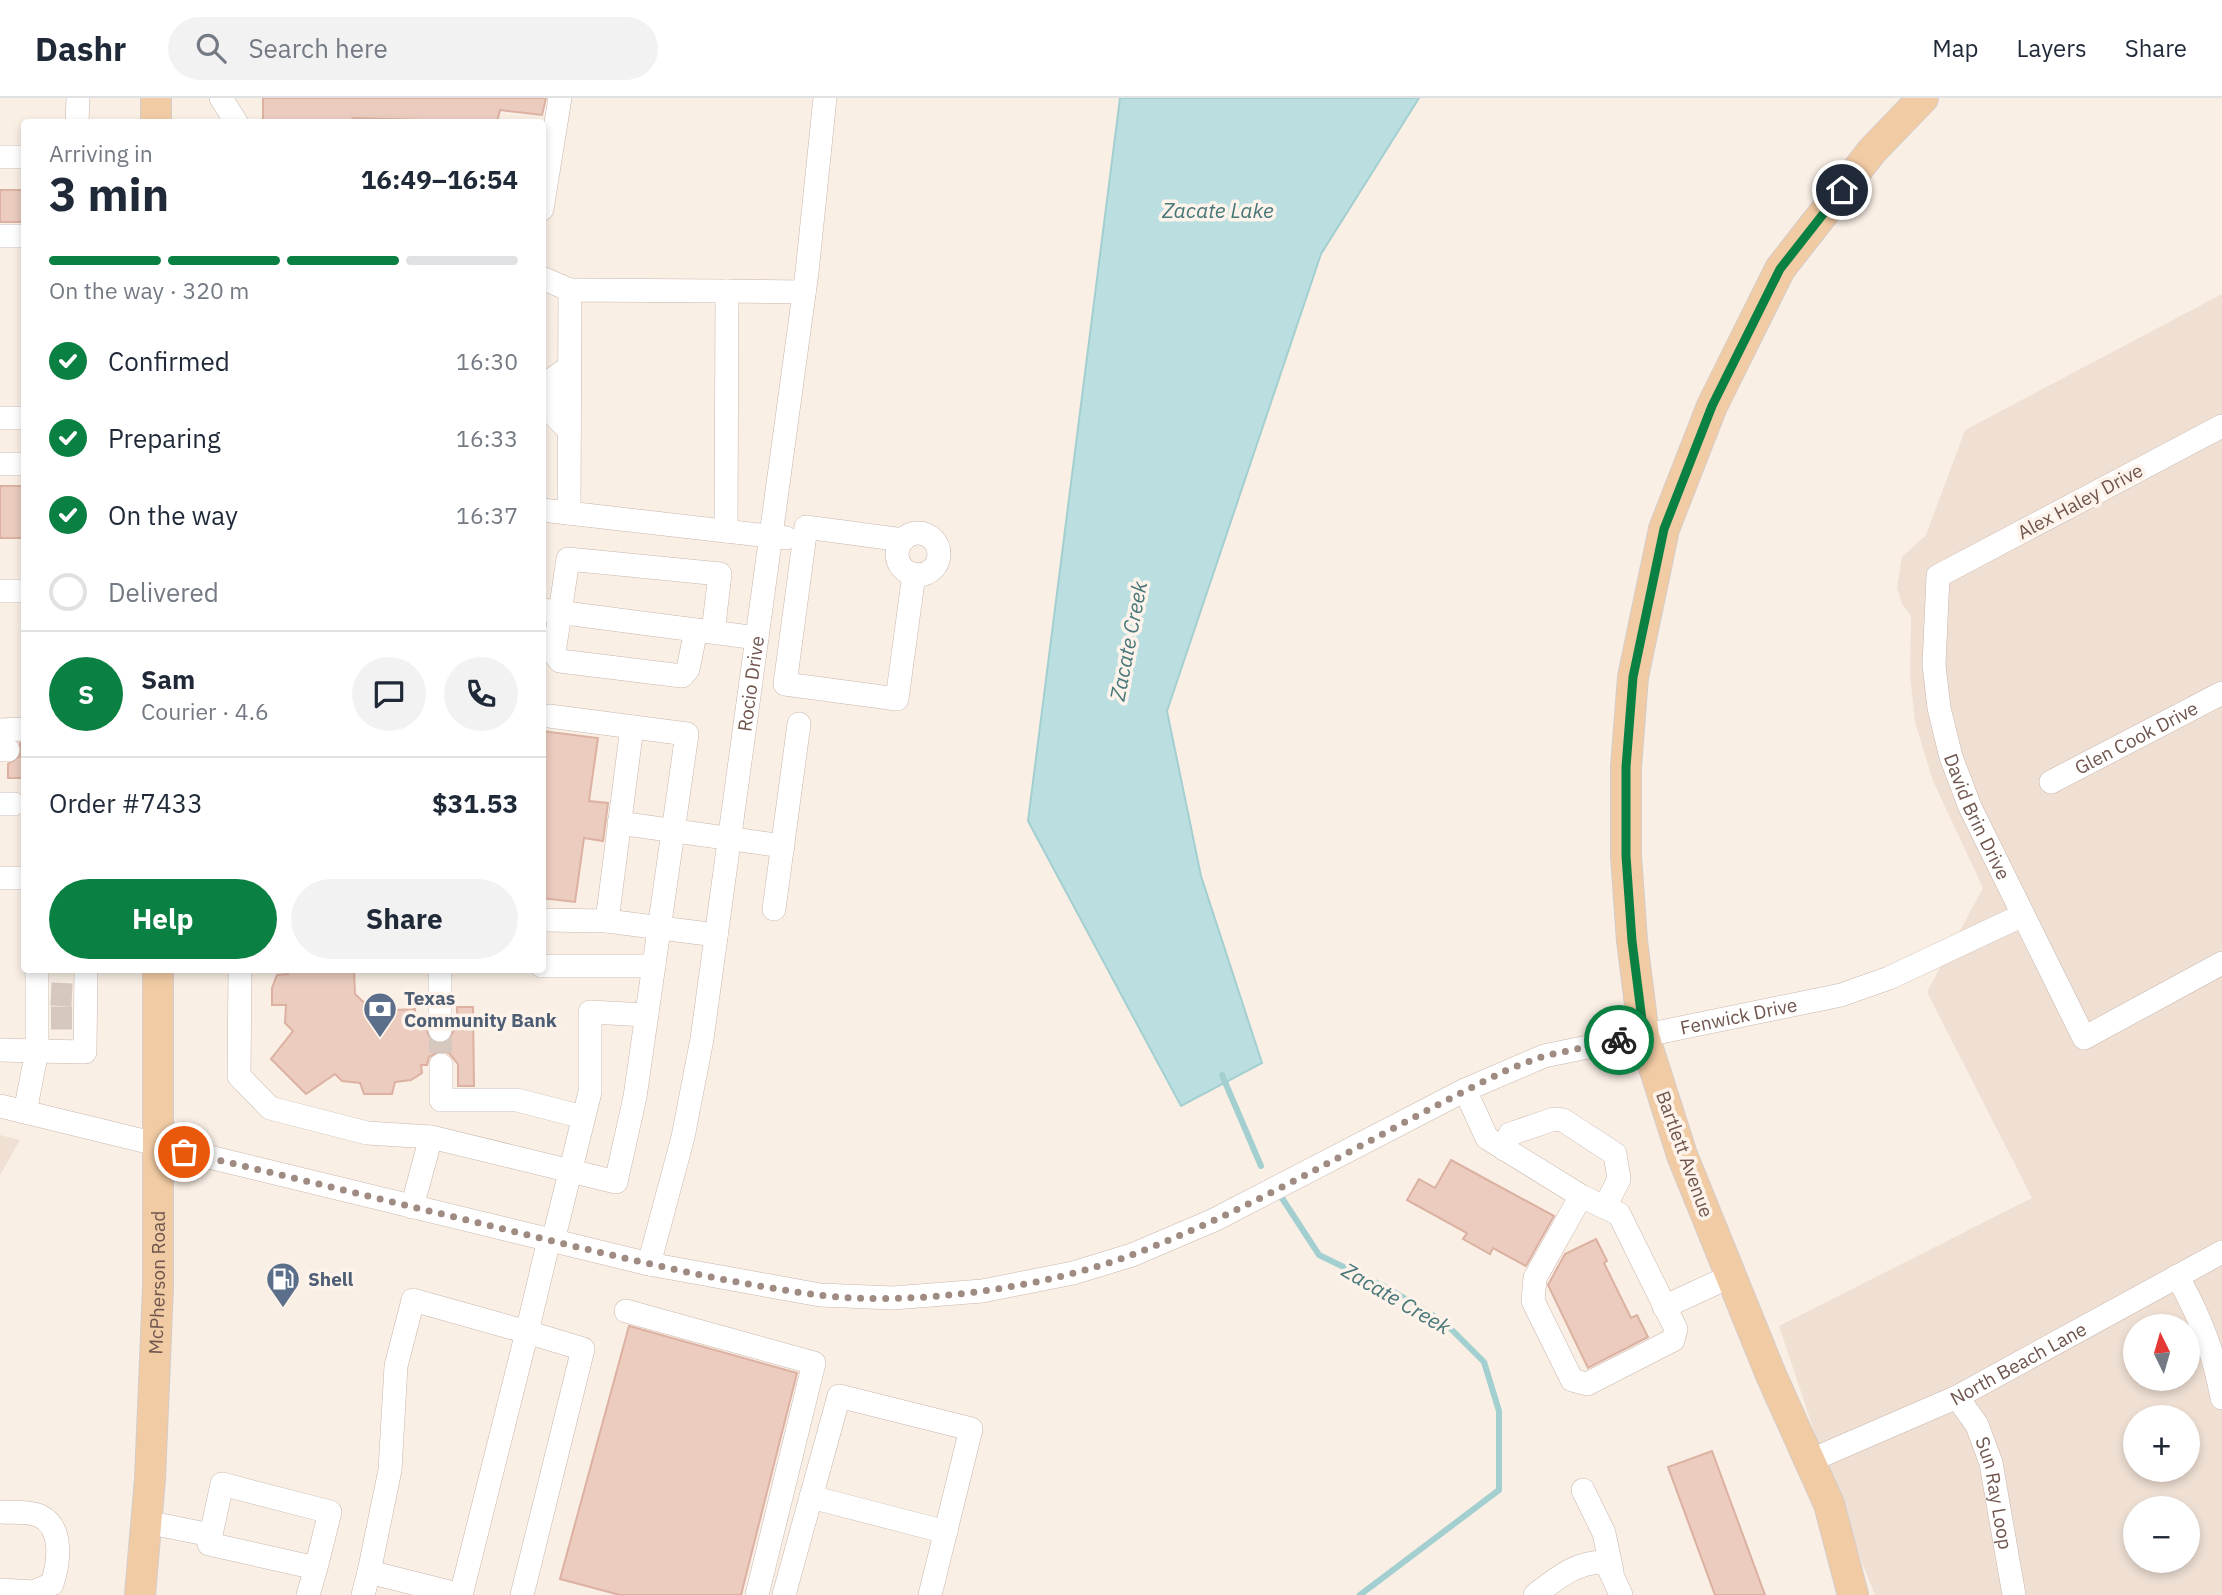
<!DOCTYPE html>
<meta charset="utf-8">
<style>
body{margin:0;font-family:"IBM Plex Sans",sans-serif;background:#f2f2f3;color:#1f2937;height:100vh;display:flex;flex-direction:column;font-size:26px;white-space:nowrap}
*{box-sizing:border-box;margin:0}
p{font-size:23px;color:#747a83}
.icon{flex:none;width:38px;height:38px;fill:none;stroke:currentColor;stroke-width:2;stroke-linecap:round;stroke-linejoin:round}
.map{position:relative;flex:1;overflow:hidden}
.drawer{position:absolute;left:21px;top:21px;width:525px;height:854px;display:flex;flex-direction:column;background:#fff;border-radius:7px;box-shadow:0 4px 10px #0003}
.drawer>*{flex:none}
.needle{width:46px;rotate:355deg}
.fabs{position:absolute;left:2123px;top:1216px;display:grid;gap:14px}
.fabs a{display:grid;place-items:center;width:77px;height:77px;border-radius:50%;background:#fff;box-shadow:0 4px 10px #0003;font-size:35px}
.pin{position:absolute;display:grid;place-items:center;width:60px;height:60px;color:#fff;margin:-30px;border:4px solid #fff;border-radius:50%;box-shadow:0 2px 7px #0007}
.courier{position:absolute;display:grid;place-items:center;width:70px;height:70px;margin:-35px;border:5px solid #0b8043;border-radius:50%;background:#fff;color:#222;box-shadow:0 2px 9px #0007}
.headline em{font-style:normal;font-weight:800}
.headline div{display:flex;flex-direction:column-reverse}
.headline{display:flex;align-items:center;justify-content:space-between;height:119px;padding:0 28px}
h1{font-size:46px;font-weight:800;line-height:52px}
.bar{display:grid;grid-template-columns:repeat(4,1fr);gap:10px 7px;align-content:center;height:84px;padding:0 28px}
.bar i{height:9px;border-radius:5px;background:#e0e1e3}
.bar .current{background:#0b8043}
.bar p{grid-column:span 4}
.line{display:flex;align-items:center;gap:18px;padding:0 28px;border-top:2px solid #e0e1e3}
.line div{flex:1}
.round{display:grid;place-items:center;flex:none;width:74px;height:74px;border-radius:37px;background:#f2f2f3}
ol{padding:0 28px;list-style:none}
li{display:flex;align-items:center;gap:21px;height:77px}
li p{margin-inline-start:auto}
li .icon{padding:7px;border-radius:50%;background:#0b8043;color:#fff;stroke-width:4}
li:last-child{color:#747a83}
li i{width:38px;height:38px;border:4px solid #e0e1e3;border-radius:50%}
.action{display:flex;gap:14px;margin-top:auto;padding:14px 28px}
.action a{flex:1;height:80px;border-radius:42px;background:#0b8043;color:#fff;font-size:28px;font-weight:800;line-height:80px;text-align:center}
.action a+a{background:#f2f2f3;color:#1f2937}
header{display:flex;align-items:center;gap:42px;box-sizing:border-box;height:98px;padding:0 35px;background:#fff;border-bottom:2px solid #e0e1e3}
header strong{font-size:33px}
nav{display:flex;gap:38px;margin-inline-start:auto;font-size:24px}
.search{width:490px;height:63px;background:#f2f2f3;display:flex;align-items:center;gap:18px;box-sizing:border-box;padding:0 24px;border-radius:38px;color:#747a83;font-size:26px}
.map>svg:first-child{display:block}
</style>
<header>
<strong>Dashr</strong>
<div class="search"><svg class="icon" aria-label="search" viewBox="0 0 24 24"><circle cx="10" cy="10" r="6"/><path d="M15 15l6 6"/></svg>Search here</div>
<nav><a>Map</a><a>Layers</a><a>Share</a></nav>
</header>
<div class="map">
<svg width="2222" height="1497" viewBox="0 0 2222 1497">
<rect width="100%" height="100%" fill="#f9efe5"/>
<!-- residential -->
<path fill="#f0e0d4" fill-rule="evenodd" d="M2222 196V1497H1875L1837 1402 1779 1228 2032 1100 1927 894 1983 790 1933 683 1915 624 1910 577 1911 518 1902 506 1897 490 1902 459 1926 437 1965 332ZM2135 1228H2188V1281H2135ZM2135 1320H2188V1372H2135ZM2135 1410H2188V1463H2135Z
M0 1037 20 1042 0 1077Z"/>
<!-- water -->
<path fill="#bbdfe0" stroke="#a3cfd1" stroke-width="2" d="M1120 0H1419L1321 156 1167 613 1201 778 1262 965 1181 1008 1028 723Z"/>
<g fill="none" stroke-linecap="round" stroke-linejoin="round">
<!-- stream -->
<path stroke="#a3cfd1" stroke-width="6" d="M1222 977 1261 1068
M1280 1097 1319 1157 1389 1191 1444 1224 1484 1264 1499 1313V1392L1360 1497"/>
</g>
<!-- building -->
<path fill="#ebccbf" stroke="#dcb1a2" stroke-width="2" d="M263 0H546L542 17 500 12 497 24 353 20 357 24H263Z
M0 92H24V124H0Z
M0 388H24V440H0Z
M542 633 598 640 589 703 608 705 603 743 584 740 575 804 542 800Z
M20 645H24V680H8V666L20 658Z
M287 872H354L355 896 373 913 415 911 416 923 426 931 432 944 439 946 448 944 454 932H457V909H473L474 988H458V966L449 955 440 953 429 959 427 967H421L422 975 411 982 395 984 392 996H364L360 985 342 983 335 976 306 996 271 961 293 933 285 925 286 907H272V890L277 877 288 876Z
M1451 1062 1554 1118 1526 1168 1493 1150 1490 1156 1463 1141 1467 1135 1407 1102 1419 1081 1435 1090Z
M1596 1141 1607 1163 1604 1165 1631 1220 1637 1217 1648 1239 1588 1270 1548 1187 1565 1156Z
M629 1228 797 1275 741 1497H620L560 1481Z
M1712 1353 1765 1497H1715L1668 1369Z"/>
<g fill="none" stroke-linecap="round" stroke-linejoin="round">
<!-- minor-tunnel -->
<path stroke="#d6c8bf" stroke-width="23" stroke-dasharray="23 11" stroke-linecap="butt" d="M51 896 72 897
M51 920H72
M440 932 441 967"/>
<!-- minor casing -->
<g stroke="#c9b6ac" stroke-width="24">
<g id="minor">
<path d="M221 0 236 24"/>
<path d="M77 24 78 0"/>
<path d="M0 59H24"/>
<path d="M542 111 560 0"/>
<path d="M0 138H24"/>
<path d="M542 180 570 192"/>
<path d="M727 193 804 194"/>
<path d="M0 320H24"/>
<path id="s1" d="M2222 328 1938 478 1934 567 1939 610 1951 659 1970 709 2084 940 2222 865"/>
<path d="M569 332 547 310V285L569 269"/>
<path d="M0 366H24"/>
<path d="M542 412 786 440"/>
<path d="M569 415 570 192 727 193 726 433"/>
<circle cx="918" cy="456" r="21"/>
<path d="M903 442 806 429 785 586 897 601 914 476"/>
<path d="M0 493H24"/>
<path d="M542 512 757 540"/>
<path d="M696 532 688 571 682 578 560 563 554 555 568 461 720 476 713 534"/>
<path d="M0 632 24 631"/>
<path d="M0 652H8"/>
<path id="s2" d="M2051 684 2222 595"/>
<path d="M0 706H14"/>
<path d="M619 725 783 748"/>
<path d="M0 780H24"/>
<path d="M774 811 799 626"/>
<path d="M542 822 607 823 716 837"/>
<path d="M607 823 632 629"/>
<path d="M542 868H654"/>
<path d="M37 872V953L85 954 86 872"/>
<path d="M240 872 239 978 270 1010 367 1035 431 1039 616 1084 635 999 687 636 549 618"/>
<path d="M440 932V872"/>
<path d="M0 952 37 953 25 1014"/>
<path d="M441 967V1002H517L583 1019"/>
<path d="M1465 992 1487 1040 1581 1098 1619 1116 1676 1231 1673 1242 1587 1286 1572 1282 1533 1203 1535 1180 1581 1098"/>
<path id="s3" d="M0 1008 649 1166 820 1197 893 1200 982 1193 1073 1175 1132 1157 1214 1122 1465 992 1544 958 1841 897 1889 880 2023 817"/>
<path d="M1504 1051 1510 1036 1554 1021 1563 1022 1615 1056 1619 1081 1605 1109"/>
<path d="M412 1109 431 1039"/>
<path d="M553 1143 590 994V914L647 917"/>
<path id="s4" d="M649 1166 683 1039 702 941 807 174 825 0"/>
<path d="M2177 1178C2200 1218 2214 1255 2222 1300"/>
<path d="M1664 1209 1731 1178"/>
<path d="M626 1213 814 1265 757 1497"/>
<path id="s5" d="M1957 1299 1977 1327 1991 1365 2014 1497"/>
<path id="s6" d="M1809 1363 1957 1299 2222 1154"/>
<path d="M1583 1392 1604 1435 1612 1473"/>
<path d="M811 1399 946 1434"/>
<path d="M0 1414C11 1415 30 1413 40 1418 64 1430 59 1465 52 1486L33 1494 0 1492"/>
<path d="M146 1424 211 1437"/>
<path d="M369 1474 390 1372 396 1268 413 1202 527 1234 461 1497"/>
<path d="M308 1497 316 1470 209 1446 222 1386 330 1414 316 1470"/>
<path d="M363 1497 369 1474 461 1497"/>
<path d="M522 1497 583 1251 527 1234 549 1142"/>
<path d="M784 1497 839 1298 971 1331 930 1497"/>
<path d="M1535 1497C1557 1480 1577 1463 1606 1464L1621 1497"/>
</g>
</g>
<!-- major casing -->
<g stroke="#d4ccca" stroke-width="32">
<g id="major">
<path d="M156 0V24"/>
<path id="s7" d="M140 1497 150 1381 158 1189V872"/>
<path d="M1853 1497 1829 1406 1771 1277 1682 1057 1644 938 1632 843 1626 758V669L1633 579 1664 431 1712 308 1780 171 1872 53 1923 0"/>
</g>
</g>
<!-- minor -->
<use href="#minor" stroke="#fff" stroke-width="23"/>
<!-- major -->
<use href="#major" stroke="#f1cba4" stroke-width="30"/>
</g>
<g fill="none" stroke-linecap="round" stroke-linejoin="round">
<!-- done -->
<path stroke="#9f8b82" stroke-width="7" stroke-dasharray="0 12.6" d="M184 1054C291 1079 397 1105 503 1131 607 1156 712 1183 818 1197 911 1209 1046 1190 1134 1156 1264 1107 1384 1031 1509 971L1544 958 1619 942"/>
<!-- route -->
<path stroke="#0b8043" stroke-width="9" d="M1619 942 1644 938 1632 843 1626 758V669L1633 579 1664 431 1712 308 1780 171 1842 92"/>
</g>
<!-- icons -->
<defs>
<g id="bank-pin" transform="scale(1.75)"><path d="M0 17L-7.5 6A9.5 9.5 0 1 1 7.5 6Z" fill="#5c6f8a" stroke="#fdf3ea"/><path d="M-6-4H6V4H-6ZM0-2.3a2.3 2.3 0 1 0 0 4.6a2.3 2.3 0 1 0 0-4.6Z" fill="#fff"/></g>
<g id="fuel-pin" transform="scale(1.75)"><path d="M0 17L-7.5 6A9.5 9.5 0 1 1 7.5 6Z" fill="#5c6f8a" stroke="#fdf3ea"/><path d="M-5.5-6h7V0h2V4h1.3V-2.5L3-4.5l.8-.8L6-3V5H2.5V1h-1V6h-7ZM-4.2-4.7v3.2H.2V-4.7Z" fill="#fff"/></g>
</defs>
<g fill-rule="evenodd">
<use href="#bank-pin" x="380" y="911"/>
<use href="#fuel-pin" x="283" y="1181"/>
</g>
<g text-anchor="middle" stroke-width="7" stroke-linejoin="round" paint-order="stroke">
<!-- street labels -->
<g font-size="19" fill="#6f554d" stroke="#fdf3ea">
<text transform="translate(2080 403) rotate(-28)" y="7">Alex Haley Drive</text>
<text dy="7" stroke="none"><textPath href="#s4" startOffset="590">Rocio Drive</textPath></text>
<text dy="7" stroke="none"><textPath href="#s2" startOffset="96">Glen Cook Drive</textPath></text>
<text dy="7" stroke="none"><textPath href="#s1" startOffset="569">David Brin Drive</textPath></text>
<text dy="7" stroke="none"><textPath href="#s3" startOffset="1815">Fenwick Drive</textPath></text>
<text transform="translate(1685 1056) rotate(70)" y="7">Bartlett Avenue</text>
<text dy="7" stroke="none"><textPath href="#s7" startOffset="313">McPherson Road</textPath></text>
<text dy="7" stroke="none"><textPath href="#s6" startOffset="231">North Beach Lane</textPath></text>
<text dy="7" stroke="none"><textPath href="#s5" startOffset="105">Sun Ray Loop</textPath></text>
</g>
<!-- service labels -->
<g font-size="19" font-weight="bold" fill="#4e5e75" stroke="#fdf3ea" text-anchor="start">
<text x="404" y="907">Texas<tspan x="404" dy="22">Community Bank</tspan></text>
<text x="308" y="1188">Shell</text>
</g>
<!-- water labels -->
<g font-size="21" font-style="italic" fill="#477779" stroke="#fdf3ea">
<text x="1218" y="120">Zacate Lake</text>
<text transform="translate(1129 543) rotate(-79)" y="7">Zacate Creek</text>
<text transform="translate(1396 1201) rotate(30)" y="7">Zacate Creek</text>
</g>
</g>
</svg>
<div class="fabs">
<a><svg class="needle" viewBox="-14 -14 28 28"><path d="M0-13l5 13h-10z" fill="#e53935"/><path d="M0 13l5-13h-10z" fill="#747a83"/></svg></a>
<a>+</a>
<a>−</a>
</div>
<div class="pin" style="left:184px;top:1054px;background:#ea580c"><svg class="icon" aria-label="bag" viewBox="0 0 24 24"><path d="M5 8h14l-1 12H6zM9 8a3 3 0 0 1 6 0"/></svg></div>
<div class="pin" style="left:1842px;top:92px;background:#1f2937"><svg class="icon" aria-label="home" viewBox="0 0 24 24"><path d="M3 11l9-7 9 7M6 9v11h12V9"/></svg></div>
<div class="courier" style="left:1619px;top:942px"><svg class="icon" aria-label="bike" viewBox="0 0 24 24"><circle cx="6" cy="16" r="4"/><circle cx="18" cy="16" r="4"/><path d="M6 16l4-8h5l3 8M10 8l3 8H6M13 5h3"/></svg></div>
<section class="drawer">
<div class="headline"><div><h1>3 min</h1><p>Arriving in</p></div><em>16:49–16:54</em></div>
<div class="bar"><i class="current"></i><i class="current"></i><i class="current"></i><i></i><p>On the way · 320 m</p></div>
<ol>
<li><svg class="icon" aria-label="check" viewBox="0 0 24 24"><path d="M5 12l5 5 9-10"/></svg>Confirmed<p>16:30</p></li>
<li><svg class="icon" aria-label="check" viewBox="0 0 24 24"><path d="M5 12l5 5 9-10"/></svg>Preparing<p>16:33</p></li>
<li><svg class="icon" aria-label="check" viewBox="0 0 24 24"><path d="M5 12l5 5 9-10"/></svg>On the way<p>16:37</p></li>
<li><i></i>Delivered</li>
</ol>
<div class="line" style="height:126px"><b class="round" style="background:#0b8043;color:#fff">S</b><div><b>Sam</b><p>Courier · 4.6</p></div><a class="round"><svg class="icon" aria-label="chat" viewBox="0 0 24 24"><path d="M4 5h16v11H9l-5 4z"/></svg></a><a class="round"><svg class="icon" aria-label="phone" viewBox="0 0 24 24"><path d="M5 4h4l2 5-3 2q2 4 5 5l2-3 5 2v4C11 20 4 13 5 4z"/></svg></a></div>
<div class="line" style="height:91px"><div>Order #7433</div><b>$31.53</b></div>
<div class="action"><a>Help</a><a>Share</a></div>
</section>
</div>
